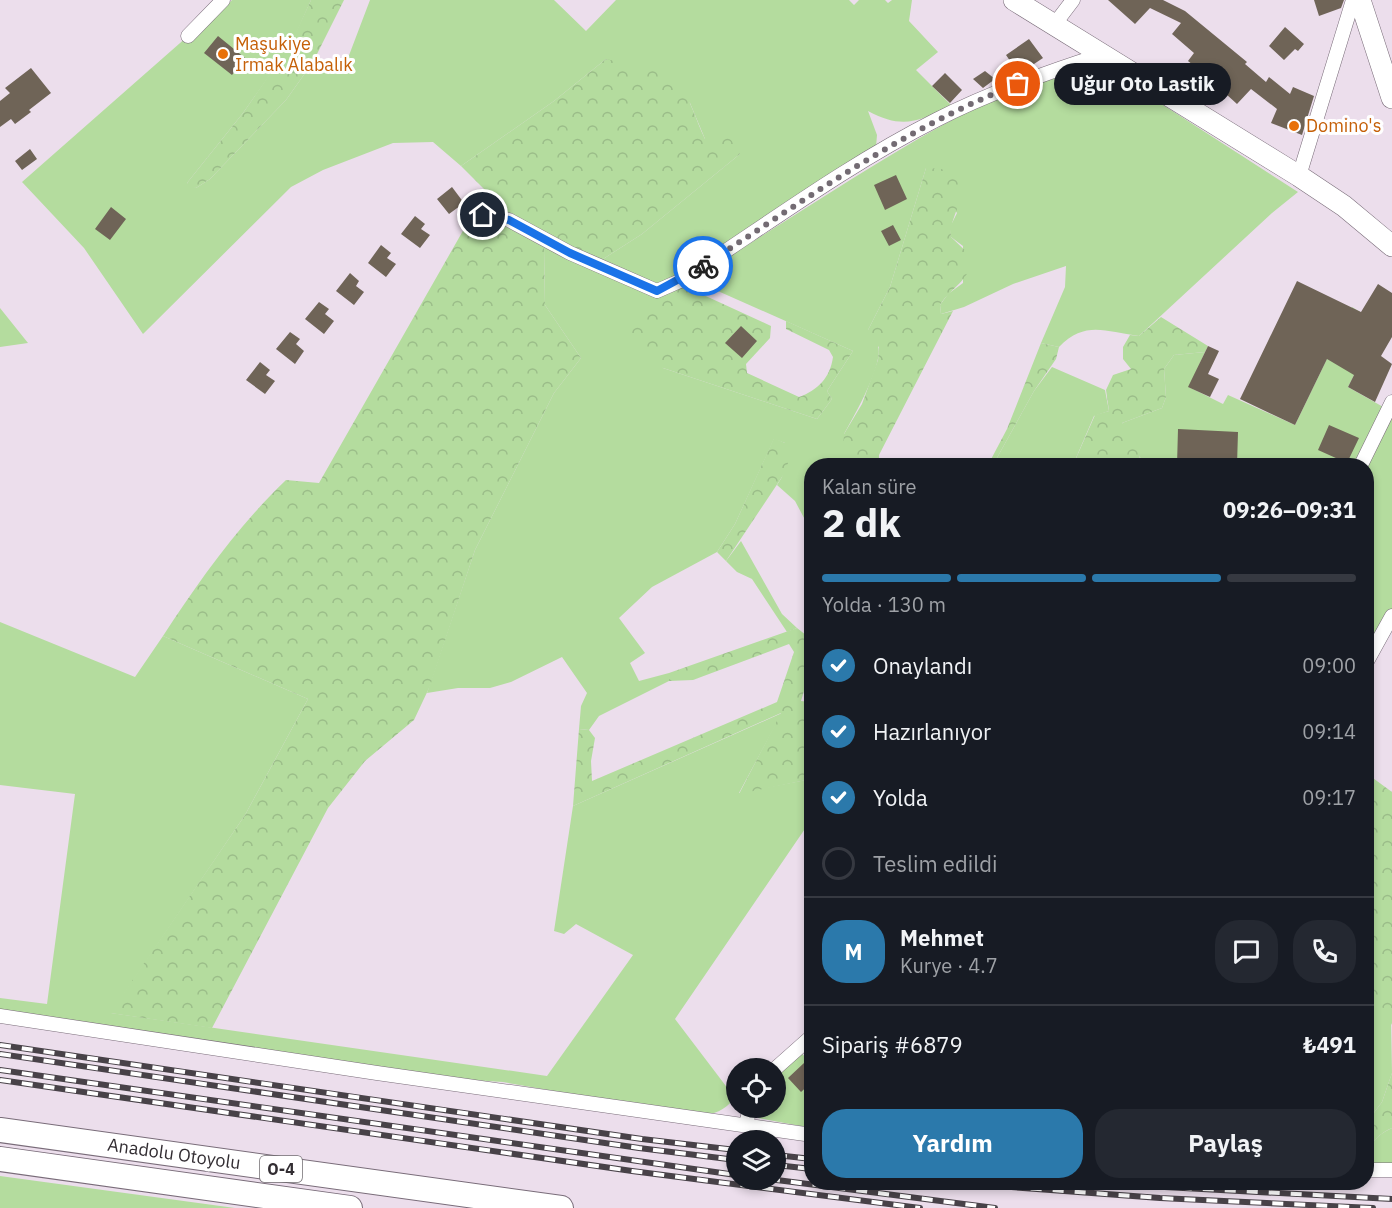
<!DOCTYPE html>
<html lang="tr">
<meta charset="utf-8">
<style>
body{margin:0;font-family:"IBM Plex Sans",sans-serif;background:#242831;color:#f1f3f6;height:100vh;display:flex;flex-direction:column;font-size:22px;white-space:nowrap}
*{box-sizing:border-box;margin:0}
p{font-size:20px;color:#9ea1a6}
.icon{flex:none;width:33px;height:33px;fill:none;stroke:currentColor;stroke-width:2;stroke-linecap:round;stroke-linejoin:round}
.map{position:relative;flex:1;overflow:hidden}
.sheet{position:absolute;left:804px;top:458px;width:570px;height:732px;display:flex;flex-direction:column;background:#171b24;border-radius:24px;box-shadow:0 3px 9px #0003}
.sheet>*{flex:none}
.buttons{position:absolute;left:726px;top:1058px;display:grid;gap:12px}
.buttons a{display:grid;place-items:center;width:60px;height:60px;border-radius:50%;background:#171b24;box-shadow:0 3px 9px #0003;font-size:30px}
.pin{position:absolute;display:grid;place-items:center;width:51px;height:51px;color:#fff;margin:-26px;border:3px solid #fff;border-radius:50%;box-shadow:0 2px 6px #0007}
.courier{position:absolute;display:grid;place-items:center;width:60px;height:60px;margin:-30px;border:4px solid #1a73e8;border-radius:50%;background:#fff;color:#222;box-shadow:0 2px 8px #0007}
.bubble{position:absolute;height:42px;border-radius:21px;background:#171b24;box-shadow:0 3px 9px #0003;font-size:20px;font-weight:700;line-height:42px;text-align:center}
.overview em{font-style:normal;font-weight:700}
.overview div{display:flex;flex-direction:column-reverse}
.overview{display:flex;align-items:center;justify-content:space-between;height:102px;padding:0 18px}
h1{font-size:39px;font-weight:700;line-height:45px}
.bar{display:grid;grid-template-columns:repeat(4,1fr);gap:9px 6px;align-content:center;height:72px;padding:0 18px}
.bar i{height:8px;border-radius:4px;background:#363941}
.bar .current{background:#2b79ab}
.bar p{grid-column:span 4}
.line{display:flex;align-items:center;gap:15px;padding:0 18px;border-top:2px solid #363941}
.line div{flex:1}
.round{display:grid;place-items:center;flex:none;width:63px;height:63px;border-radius:24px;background:#242831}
ol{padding:0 18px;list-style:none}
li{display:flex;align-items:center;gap:18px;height:66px}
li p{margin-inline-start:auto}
li .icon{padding:6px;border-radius:50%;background:#2b79ab;color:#fff;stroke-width:4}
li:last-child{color:#9ea1a6}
li i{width:33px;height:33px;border:3px solid #363941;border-radius:50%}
.button{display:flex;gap:12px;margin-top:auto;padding:12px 18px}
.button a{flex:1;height:69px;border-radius:24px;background:#2b79ab;color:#fff;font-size:24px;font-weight:700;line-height:69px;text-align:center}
.button a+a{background:#242831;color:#f1f3f6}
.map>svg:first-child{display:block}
</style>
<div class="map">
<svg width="1392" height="1208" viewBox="0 0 1392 1208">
<defs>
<pattern id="forest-crowns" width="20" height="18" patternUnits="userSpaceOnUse" patternTransform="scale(1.5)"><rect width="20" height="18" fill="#b4dc9e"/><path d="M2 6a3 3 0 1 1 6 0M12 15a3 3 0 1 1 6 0" fill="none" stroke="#9bbd89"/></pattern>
</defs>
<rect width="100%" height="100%" fill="#ecdeec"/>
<!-- green -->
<path fill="#b4dc9e" d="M232 0H311L291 45 243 113 187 183 196 188 210 179 286 100 313 62 348 58 370 0H554L586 31 616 0H849L854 5 859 0H885L888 3 892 0H912L909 21 938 52 916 70 952 106C917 121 904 130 868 111L877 135 876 147 670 280 656 285 600 261 642 234 740 154 705 139 690 103 606 59 554 101 461 166 433 142 393 143 323 170 291 187 143 334 84 248 22 182 188 36 194 39Z
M1085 72H1101L1129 83 1298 192 1272 213 1139 336C1105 332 1086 320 1059 347L1041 343 1065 287 1066 266 1013 284 964 307 941 314 940 305 948 294 963 283V246L951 237 950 227 957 213 926 168 890 287 868 330C871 335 876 341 878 346 884 364 853 418 844 434L849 460 866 465H812L811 531 795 501 777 485 782 477 785 443 774 439 735 524 717 552 652 587 619 618 645 653 630 663 639 681 669 673V681L599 716 589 730 579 729 581 706 587 693 562 657 511 682 490 688H458L427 693 475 550 554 393 581 358 545 305 544 247 653 296 663 368 817 419 832 399 827 391 853 351 693 280C744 247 796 214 847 182 920 137 999 86 1085 72Z
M1352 307 1365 315 1354 375 1348 387 1392 412V616L1367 663 1366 465H1140L1141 459 1122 423 1162 408 1166 397 1164 369 1174 355 1205 352 1189 387 1223 404 1228 395 1295 425Z
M0 308 28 343 0 347Z
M1052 367 1105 390 1109 411 1094 416 1073 465H993L1034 391Z
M741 541 782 614 797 628 787 632 752 579 737 572 726 561Z
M0 622 135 677 163 636 308 699 245 815 111 1013 547 1076 633 955 576 924 564 934 554 931 573 806 782 713 739 793 811 779V820L675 1019 735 1098C717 1119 704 1114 679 1113L503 1082 439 1078 0 1009V998L47 1004 75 794 0 785Z
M1367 990 1374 991 1391 1020 1392 1073 1382 1102 1367 1122Z
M801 1053 811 1062V1128L758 1118 755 1107H776V1074Z
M1392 1128V1164H1367C1366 1147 1376 1135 1392 1128Z
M0 1176 235 1208H0Z"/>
<!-- forest -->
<path fill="url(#forest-crowns)" d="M311 0H344L313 62 286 100 210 179 196 188 190 187 187 183 243 113 290 45Z
M606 59C628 64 661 66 677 83 691 98 696 121 705 139L730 138 740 154 642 234 600 261 550 237 508 213 461 166 554 101Z
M926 168C995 169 948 206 951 237L973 258C967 284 953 285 940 305L941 314 953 311 879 455V465H866L849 460 843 449 844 434 862 404 878 360 879 347 867 340 868 330 890 287Z
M468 222 505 226 544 247 545 305 581 358 554 393 475 550 430 686 414 720 365 761 328 808 212 1028 110 1013 245 815 308 699 163 636C199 581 238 526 286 480L319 483Z
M684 286 771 326 770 338 746 364 747 373 799 397C818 390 830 378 833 357L829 350 786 329V321L853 351 827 391 832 399 817 419 663 368 629 331 653 296Z
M1161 317 1208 346 1205 352 1174 355 1164 369 1166 397 1162 408 1122 423 1139 441 1140 465H1073L1095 415 1109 411 1106 390 1113 375 1131 369 1123 359V347L1130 335 1139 336Z
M1041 343 1059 347 1056 359 1034 391 993 465H988L1007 429Z
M774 438 785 443 792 454 782 477 726 561 717 552 735 524Z
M797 628 811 639V668L801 701 811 702V779L739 794 781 713 573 806 579 729 589 730 595 738 591 761 592 781 777 702 794 652 789 644 693 680 669 681V673Z
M1366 773 1392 792V1025L1374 992 1367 990 1366 827 1373 811 1367 808Z
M1392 1073V1128C1380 1133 1371 1142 1367 1155V1122L1382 1102Z"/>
<!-- building -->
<path fill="#6f6457" d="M1108 0H1163L1185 11 1247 62 1245 64 1266 82 1269 77 1290 94 1293 87 1314 96 1302 135 1271 123 1277 109 1251 89 1237 104 1226 94 1227 92 1188 61 1194 53 1172 34 1181 23 1150 8 1135 24Z
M1314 0H1344L1341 8 1319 16Z
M1285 27 1304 44 1298 51 1295 49 1284 60 1269 46Z
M218 36 245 58 232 75 204 53Z
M1029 39 1043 58 1019 74 1006 55Z
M31 68 51 93 29 110 31 112 15 124 11 119 0 127V101L10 93 5 88Z
M985 71 995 79 983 88 973 79Z
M945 73 962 90 950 103 932 86Z
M30 149 37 159 22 170 15 161Z
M896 175 907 199 885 210 874 185Z
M452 187 464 203 449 214 437 199Z
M111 207 126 219 110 240 95 229Z
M415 216 425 224 421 229 430 235 420 248 401 234Z
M893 225 901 240 889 246 881 231Z
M381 245 391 253 387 258 396 264 386 277 368 263Z
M350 273 359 281 356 286 364 292 354 305 336 291Z
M1297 281 1361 312 1378 284 1392 293V337L1381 356 1392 364 1375 402 1348 387 1354 375 1327 359 1295 425 1240 399Z
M319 302 329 309 325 314 334 321 324 334 305 319Z
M741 326 757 341 742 358 725 343Z
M290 332 300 339 296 344 304 351 295 364 276 349Z
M1208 346 1219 351 1208 374 1219 379 1210 397 1188 387Z
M260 362 270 370 266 375 275 381 265 394 246 380Z
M1329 425 1359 438 1347 463 1318 450Z
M1178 429 1238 432 1237 465H1177Z
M804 1063 812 1071V1082L801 1092 788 1078Z"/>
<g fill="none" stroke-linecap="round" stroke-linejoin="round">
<!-- minor casing -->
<g stroke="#796c79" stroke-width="15">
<path id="minor" d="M1054 25 1073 0
M188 36 223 0
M1299 176 1353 0
M483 215 509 220 570 253 657 291 682 280C765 226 847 165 936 120 988 93 1045 73 1101 55
M1361 465 1392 402
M1366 663 1392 616
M0 1016 377 1073 812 1135
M776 1068 812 1036
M746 1125 750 1107
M1366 1170H1392"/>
</g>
<!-- primary casing -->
<g stroke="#796c79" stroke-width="22">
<path id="primary" d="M1014 0 1299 176 1344 206 1392 246
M1360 0 1392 98"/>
</g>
<!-- motorway casing -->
<g stroke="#796c79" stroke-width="26">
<path id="motorway" d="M0 1130 561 1208
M0 1159 350 1208"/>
</g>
<!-- minor -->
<use href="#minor" stroke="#fff" stroke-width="14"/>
<!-- primary -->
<use href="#primary" stroke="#fff" stroke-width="21"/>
<!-- motorway -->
<use href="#motorway" stroke="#fff" stroke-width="24"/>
<!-- rail casing -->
<g stroke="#484248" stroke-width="6">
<path id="rail" d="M0 1045 642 1139 736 1150
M0 1054 639 1148 736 1160
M0 1070 736 1175
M0 1080 632 1171 920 1208
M776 1155 812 1159
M776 1165 812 1169
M769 1179 995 1208
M943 1182 1160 1198 1373 1208
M1071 1182 1392 1199"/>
</g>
<!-- rail -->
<use href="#rail" stroke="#fff" stroke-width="4" stroke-dasharray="11" stroke-linecap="butt"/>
</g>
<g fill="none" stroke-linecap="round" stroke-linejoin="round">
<!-- done -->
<path stroke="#736b73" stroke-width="6" stroke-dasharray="0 10.8" d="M703 266C805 200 904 128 1018 84"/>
<!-- route -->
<path stroke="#1a73e8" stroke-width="8" d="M483 215 509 220 570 253 657 291 703 266"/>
</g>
<!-- markers -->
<g fill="#e8710a" stroke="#fff" stroke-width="2">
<circle cx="223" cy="54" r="6"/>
<circle cx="1294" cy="126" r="6"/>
</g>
<g text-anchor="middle" stroke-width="6" stroke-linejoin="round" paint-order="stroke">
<!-- shield labels -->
<rect fill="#fff" stroke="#706c70" stroke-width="1.5" x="260" y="1156" width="42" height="26" rx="4.5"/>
<g font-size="16" font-weight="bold" fill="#322d32">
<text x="281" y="1175">O-4</text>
</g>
<!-- food labels -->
<g font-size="18" fill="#c56008" stroke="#fff" text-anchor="start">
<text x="235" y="50">Maşukiye<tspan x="235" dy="21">Irmak Alabalık</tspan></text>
<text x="1306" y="132">Domino's</text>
</g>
<!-- street labels -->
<g font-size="18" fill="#322d32" stroke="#fff">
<text transform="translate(174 1154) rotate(8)" y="6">Anadolu Otoyolu</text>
</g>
</g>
</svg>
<div class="buttons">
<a><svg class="icon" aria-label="locate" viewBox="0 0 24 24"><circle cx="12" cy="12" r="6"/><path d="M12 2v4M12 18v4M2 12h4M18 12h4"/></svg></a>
<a><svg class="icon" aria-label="layers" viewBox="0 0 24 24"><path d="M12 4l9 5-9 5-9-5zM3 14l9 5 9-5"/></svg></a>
</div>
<div class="pin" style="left:1018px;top:84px;background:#ea580c"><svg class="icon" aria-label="bag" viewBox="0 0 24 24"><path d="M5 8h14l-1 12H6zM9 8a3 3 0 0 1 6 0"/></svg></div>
<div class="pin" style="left:483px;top:215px;background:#1f2937"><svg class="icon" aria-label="home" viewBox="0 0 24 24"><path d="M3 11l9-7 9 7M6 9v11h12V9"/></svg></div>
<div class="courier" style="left:703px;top:266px"><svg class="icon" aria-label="bike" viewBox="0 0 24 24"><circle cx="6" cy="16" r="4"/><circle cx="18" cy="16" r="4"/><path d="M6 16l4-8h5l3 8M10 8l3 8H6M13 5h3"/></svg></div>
<div class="bubble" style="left:1054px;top:63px;width:177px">Uğur Oto Lastik</div>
<section class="sheet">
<div class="overview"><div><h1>2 dk</h1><p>Kalan süre</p></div><em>09:26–09:31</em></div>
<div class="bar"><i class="current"></i><i class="current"></i><i class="current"></i><i></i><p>Yolda · 130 m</p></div>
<ol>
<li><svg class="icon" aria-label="check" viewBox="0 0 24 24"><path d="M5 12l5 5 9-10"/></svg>Onaylandı<p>09:00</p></li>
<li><svg class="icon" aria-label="check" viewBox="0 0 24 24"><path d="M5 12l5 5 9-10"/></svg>Hazırlanıyor<p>09:14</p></li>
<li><svg class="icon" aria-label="check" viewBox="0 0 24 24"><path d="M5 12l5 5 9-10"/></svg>Yolda<p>09:17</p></li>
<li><i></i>Teslim edildi</li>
</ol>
<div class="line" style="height:108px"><b class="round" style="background:#2b79ab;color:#fff">M</b><div><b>Mehmet</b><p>Kurye · 4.7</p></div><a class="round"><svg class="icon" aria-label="chat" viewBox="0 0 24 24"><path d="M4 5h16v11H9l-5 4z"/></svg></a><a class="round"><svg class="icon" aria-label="phone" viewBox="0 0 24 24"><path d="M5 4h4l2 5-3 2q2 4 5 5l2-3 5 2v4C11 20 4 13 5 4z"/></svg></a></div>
<div class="line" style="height:78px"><div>Sipariş #6879</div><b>₺491</b></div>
<div class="button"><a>Yardım</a><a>Paylaş</a></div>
</section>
</div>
